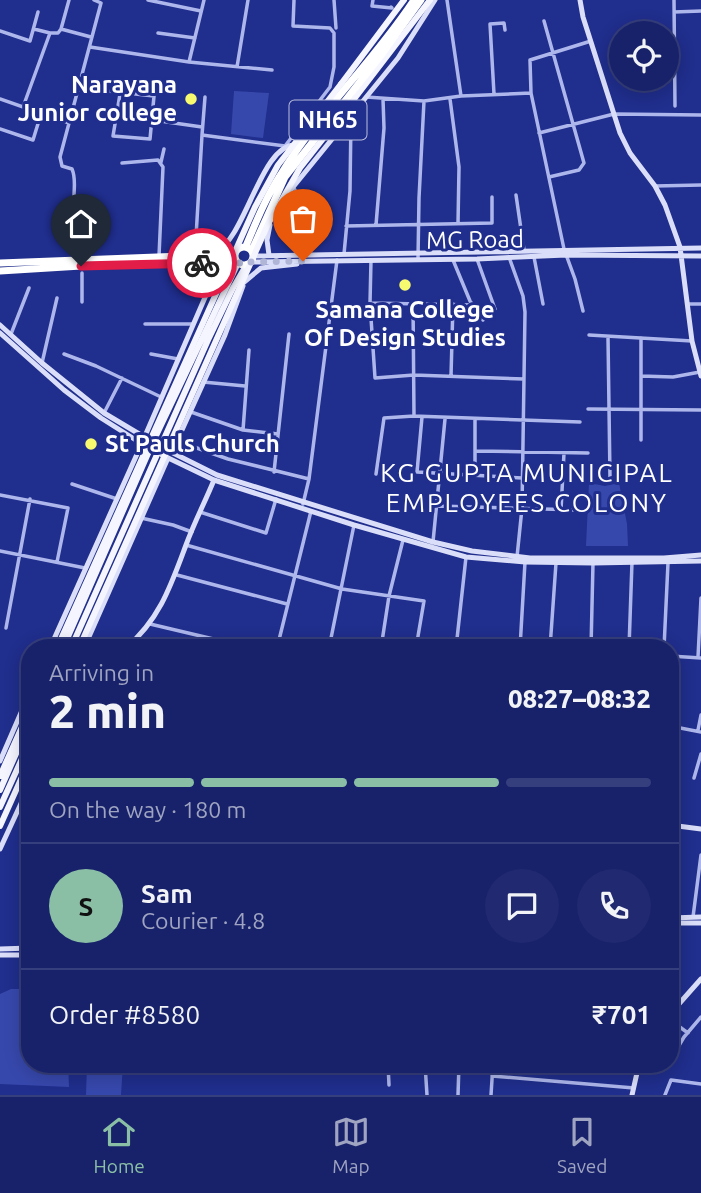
<!DOCTYPE html>
<meta charset="utf-8">
<style>
body{margin:0;font-family:Ubuntu,sans-serif;background:#212a70;color:#f1f3f6;height:100vh;display:flex;flex-direction:column;font-size:26px;white-space:nowrap}
*{box-sizing:border-box;margin:0}
p{font-size:23px;color:#9fa4c1}
.icon{flex:none;width:38px;height:38px;fill:none;stroke:currentColor;stroke-width:2;stroke-linecap:round;stroke-linejoin:round}
.map{position:relative;flex:1;overflow:hidden}
.details{position:absolute;left:21px;top:639px;width:658px;height:434px;display:flex;flex-direction:column;background:#18226a;border-radius:28px;box-shadow:0 4px 18px #0003,0 0 0 2px #363f7e}
.details>*{flex:none}
.buttons{position:absolute;left:609px;top:21px;display:grid;gap:14px}
.buttons a{display:grid;place-items:center;width:70px;height:70px;border-radius:50%;background:#18226a;box-shadow:0 4px 18px #0003,0 0 0 2px #363f7e;font-size:35px}
.pin{position:absolute;display:grid;place-items:center;width:60px;height:60px;color:#fff;margin:-72px -30px;border-radius:50% 50% 50% 0;rotate:-45deg;box-shadow:0 0 7px #0007}
.pin .icon{rotate:45deg}
.courier{position:absolute;display:grid;place-items:center;width:70px;height:70px;margin:-35px;border:5px solid #e11d48;border-radius:50%;background:#fff;color:#222;box-shadow:0 2px 9px #0007}
.headline em{font-style:normal;font-weight:800}
.headline div{display:flex;flex-direction:column-reverse}
.headline{display:flex;align-items:center;justify-content:space-between;height:119px;padding:0 28px}
h1{font-size:46px;font-weight:800;line-height:52px}
.bar{display:grid;grid-template-columns:repeat(4,1fr);gap:10px 7px;align-content:center;height:84px;padding:0 28px}
.bar i{height:9px;border-radius:5px;background:#363f7e}
.bar .current{background:#8abfa5}
.bar p{grid-column:span 4}
.line{display:flex;align-items:center;gap:18px;padding:0 28px;border-top:2px solid #363f7e}
.line div{flex:1}
.round{display:grid;place-items:center;flex:none;width:74px;height:74px;border-radius:37px;background:#212a70}
.dock{display:flex;justify-content:space-around;align-items:center;height:98px;border-top:2px solid #363f7e;background:#18226a;font-size:19px;color:#9fa4c1}
.dock a{display:grid;justify-items:center;gap:4px}
.dock .current{color:#8abfa5}
.map>svg:first-child{display:block}
</style>
<div class="map">
<svg width="701" height="1095" viewBox="0 0 701 1095">
<rect width="100%" height="100%" fill="#202e8d"/>
<!-- green -->
<path fill="#3748ad" d="M234 91 269 93 263 138 231 134Z
M589 483 605 486 619 483 627 524 628 546H586Z
M11 989H30V1064H68L69 1087 0 1084V994Z
M87 1064H123L121 1095H86Z"/>
<g fill="none" stroke-linecap="round" stroke-linejoin="round">
<!-- street -->
<path stroke="#aeb7ec" stroke-width="3.5" d="M148 0 201 11
M334 0 336 28
M373 0 372 6 392 8 391 7
M447 0 461 96
M674 0 675 106
M674 12 701 11
M544 21 584 163 579 170 549 177
M61 29 69 0
M0 31 30 41 38 12
M50 33H58L61 29 91 37
M158 33 195 38
M90 47 189 62 272 70
M189 62 204 0
M237 67 248 0
M80 88 154 96 150 139 113 136 120 94
M531 93 530 60 591 41
M494 94 490 24 504 23 505 30
M366 97 424 101 461 96 531 93 564 249 575 279 583 311
M0 99 69 123
M450 99 459 167 458 224
M23 107 50 33 34 29
M153 120 202 127
M0 129 33 140 41 114
M539 133 614 114 701 115
M202 135 205 97
M161 162 164 149
M122 163 158 160 163 167 159 256
M293 186 296 192 297 255
M655 186 701 185
M516 195 524 250
M376 225 384 128 383 99
M346 226 492 223V197
M195 254 202 135 285 146 330 87 334 67V33L330 28 293 26 294 0
M344 254 350 191 351 118
M509 257 523 296 525 312 522 508 517 557
M534 257 543 304
M77 258C79 237 75 218 74 197 74 187 76 178 72 169L62 166 60 157 101 3 94 0
M418 259 419 198 424 101
M477 259 495 309
M371 260 370 303 375 378 414 375 524 379
M453 260 470 301 483 320
M82 273V302
M413 302 414 416
M370 303 473 305
M688 304H701
M145 324H193
M11 334 29 288
M589 335 692 341
M608 337 610 478
M641 338V440
M64 354 96 366 161 397
M151 354 178 359
M42 363 57 298
M451 376 453 304
M641 376 673 377 700 372
M203 382 245 386
M588 409 701 410
M191 412 243 430 278 434
M104 413 122 378
M422 417 417 472 522 478
M243 430 249 350
M177 441 228 459 309 479
M475 451 588 453
M274 472 289 334
M376 474 384 418 414 416 580 422
M475 475V420
M72 484 117 499
M0 495 68 508 57 562
M303 504 309 479 337 260
M437 506 579 510
M561 510 564 453
M200 512 266 533 276 499
M141 518 173 525 192 532
M433 542 445 419
M186 545 342 589 424 601 416 648
M0 551 85 568
M177 575 287 604
M150 624 243 646
M6 628 30 499
M277 648 311 511
M329 648 354 525
M381 648 389 596 403 540
M456 648 466 557
M520 648 525 562
M550 648 556 563
M591 648 593 563
M629 648 632 562
M664 648 668 563
M670 656 701 658
M698 657 701 598
M670 688 676 656
M670 726 701 732
M698 730 701 715
M694 778 701 754
M670 805 674 774
M693 917 701 855
M677 1007 675 994 678 922
M670 1020 688 1033
M671 1059 684 1037 701 1017
M388 1064 389 1085
M425 1064 427 1095
M492 1076 634 1088
M458 1095 459 1064
M491 1095 493 1064
M665 1095 671 1080 701 1084"/>
<!-- secondary -->
<path stroke="#dadef9" stroke-width="5" d="M580 0 583 17 620 133 630 153 655 186 665 205 680 247 692 341 701 376
M289 192 398 58 435 0
M215 253C246 238 261 143 296 145
M269 255 267 240 270 225
M253 256 701 248
M250 262 477 259 566 255 701 256
M210 263 219 277 224 290
M243 283 261 268 297 264
M0 325 42 363 104 413 161 447 217 475 433 542 472 551 530 558H664L701 555
M0 333 64 390 101 418 150 449
M145 436 216 272
M172 452 225 335 243 286
M162 455 214 480 354 525 466 557 525 562 593 563 701 561
M50 648 142 443
M84 648 168 458
M126 648C160 619 171 585 186 545 194 523 205 502 214 480
M0 761 30 692
M670 825 701 829
M0 849 30 784
M670 918 701 917
M670 923H701
M0 949 30 948
M0 955H30
M670 1014 701 979
M632 1095 639 1064"/>
<!-- primary -->
<path stroke="#f4f5ff" stroke-width="6" d="M341 84 404 0
M348 107 430 0
M63 648 153 442 238 263
M71 648 208 340 233 288 247 264
M0 776 30 709
M0 790 30 722
M0 807 30 741
M0 826 30 759"/>
<!-- highway -->
<path stroke="#fff" stroke-width="7" d="M246 246C256 222 266 197 281 174 319 112 374 61 414 0
M235 256a9 9 0 1 1 18 0a9 9 0 1 1-18 0Z
M252 250 285 177 382 54 421 0
M0 263 235 254
M0 271 114 264 237 262"/>
<!-- primary-bridge -->
<path stroke="#f4f5ff" stroke-width="6" d="M57 648 255 207 278 165 341 84
M79 648 268 224 300 168 348 107"/>
</g>
<g fill="none" stroke-linecap="round" stroke-linejoin="round">
<!-- done -->
<path stroke="#b1b6d7" stroke-width="7" stroke-dasharray="0 12.6" d="M202 263 237 262 244 265 250 262 303 261"/>
<!-- route -->
<path stroke="#e11d48" stroke-width="9" d="M81 266 202 263"/>
</g>
<!-- markers -->
<g fill="#f7f96f" stroke="#202e8d" stroke-width="2.5">
<circle cx="191" cy="99" r="7"/>
<circle cx="405" cy="285" r="7"/>
<circle cx="91" cy="444" r="7"/>
</g>
<g text-anchor="middle" stroke-width="6" stroke-linejoin="round" paint-order="stroke">
<!-- shield labels -->
<rect fill="#202e8d" stroke="#bcc0dd" stroke-width="2" x="289.5" y="100.5" width="77" height="39" rx="5"/>
<g font-size="23" font-weight="bold" fill="#fff">
<text x="328" y="128">NH65</text>
</g>
<!-- poi labels -->
<g font-size="24" font-weight="bold" fill="#fff" stroke="#202e8d" text-anchor="end">
<text x="177" y="93">Narayana<tspan x="177" dy="28">Junior college</tspan></text>
<text x="405" y="318" text-anchor="middle">Samana College<tspan x="405" dy="28">Of Design Studies</tspan></text>
<text x="105" y="452" text-anchor="start">St Pauls Church</text>
</g>
<!-- street labels -->
<g font-size="24" fill="#fff" stroke="#202e8d">
<text transform="translate(475 240) rotate(-1)" y="8">MG Road</text>
</g>
<!-- neighbourhood labels -->
<g font-size="26" letter-spacing="2" fill="#fff" stroke="#202e8d">
<text x="527" y="482">KG GUPTA MUNICIPAL<tspan x="527" dy="30">EMPLOYEES COLONY</tspan></text>
</g>
</g>
</svg>
<div class="buttons">
<a><svg class="icon" aria-label="locate" viewBox="0 0 24 24"><circle cx="12" cy="12" r="6"/><path d="M12 2v4M12 18v4M2 12h4M18 12h4"/></svg></a>
</div>
<div class="pin" style="left:303px;top:261px;background:#ea580c"><svg class="icon" aria-label="bag" viewBox="0 0 24 24"><path d="M5 8h14l-1 12H6zM9 8a3 3 0 0 1 6 0"/></svg></div>
<div class="pin" style="left:81px;top:266px;background:#1f2937"><svg class="icon" aria-label="home" viewBox="0 0 24 24"><path d="M3 11l9-7 9 7M6 9v11h12V9"/></svg></div>
<div class="courier" style="left:202px;top:263px"><svg class="icon" aria-label="bike" viewBox="0 0 24 24"><circle cx="6" cy="16" r="4"/><circle cx="18" cy="16" r="4"/><path d="M6 16l4-8h5l3 8M10 8l3 8H6M13 5h3"/></svg></div>
<section class="details">
<div class="headline"><div><h1>2 min</h1><p>Arriving in</p></div><em>08:27–08:32</em></div>
<div class="bar"><i class="current"></i><i class="current"></i><i class="current"></i><i></i><p>On the way · 180 m</p></div>
<div class="line" style="height:126px"><b class="round" style="background:#8abfa5;color:#111">S</b><div><b>Sam</b><p>Courier · 4.8</p></div><a class="round"><svg class="icon" aria-label="chat" viewBox="0 0 24 24"><path d="M4 5h16v11H9l-5 4z"/></svg></a><a class="round"><svg class="icon" aria-label="phone" viewBox="0 0 24 24"><path d="M5 4h4l2 5-3 2q2 4 5 5l2-3 5 2v4C11 20 4 13 5 4z"/></svg></a></div>
<div class="line" style="height:91px"><div>Order #8580</div><b>₹701</b></div>
</section>
</div>
<nav class="dock">
<a class="current"><svg class="icon" aria-label="home" viewBox="0 0 24 24"><path d="M3 11l9-7 9 7M6 9v11h12V9"/></svg>Home</a>
<a><svg class="icon" aria-label="map" viewBox="0 0 24 24"><path d="M3 6l6-2 6 2 6-2v14l-6 2-6-2-6 2zM9 4v14M15 6v14"/></svg>Map</a>
<a><svg class="icon" aria-label="saved" viewBox="0 0 24 24"><path d="M7 4h10v16l-5-4-5 4z"/></svg>Saved</a>
</nav>
